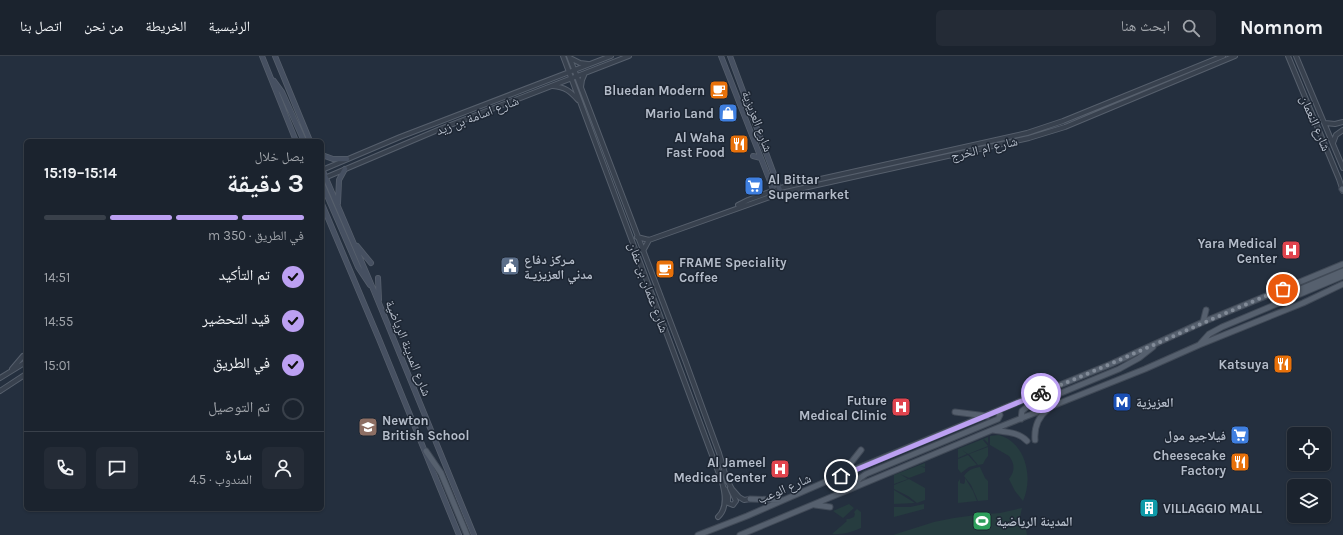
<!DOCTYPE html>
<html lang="ar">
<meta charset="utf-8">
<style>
body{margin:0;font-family:Karla,"Noto Naskh Arabic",sans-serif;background:#242b36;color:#f1f3f6;direction:rtl;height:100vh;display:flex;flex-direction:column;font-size:15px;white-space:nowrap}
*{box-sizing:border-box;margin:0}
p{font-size:13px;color:#a0a4aa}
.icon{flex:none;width:22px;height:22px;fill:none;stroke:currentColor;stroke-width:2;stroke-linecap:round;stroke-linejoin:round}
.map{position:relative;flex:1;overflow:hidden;direction:ltr}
.details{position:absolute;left:24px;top:83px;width:300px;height:372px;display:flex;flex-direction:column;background:#1b232e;border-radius:6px;box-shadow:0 1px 3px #0004,0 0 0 1px #39404a;direction:rtl}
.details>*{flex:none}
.buttons{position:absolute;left:1287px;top:371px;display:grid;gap:8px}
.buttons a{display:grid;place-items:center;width:44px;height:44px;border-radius:6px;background:#1b232e;box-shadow:0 1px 3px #0004,0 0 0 1px #39404a;font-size:20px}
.pin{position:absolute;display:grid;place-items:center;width:34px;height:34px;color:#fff;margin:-17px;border:2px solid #fff;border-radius:50%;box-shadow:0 1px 4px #0007}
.courier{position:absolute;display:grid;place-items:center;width:40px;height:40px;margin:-20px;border:3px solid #bca0f2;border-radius:50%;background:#fff;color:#222;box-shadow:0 1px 5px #0007}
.headline em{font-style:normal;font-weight:700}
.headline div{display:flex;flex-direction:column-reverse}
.headline{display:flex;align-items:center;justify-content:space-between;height:68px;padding:0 20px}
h1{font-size:26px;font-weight:700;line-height:30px}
.bar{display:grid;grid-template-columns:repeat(4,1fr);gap:6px 4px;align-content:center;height:48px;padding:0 20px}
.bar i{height:5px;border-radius:3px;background:#39404a}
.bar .active{background:#bca0f2}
.bar p{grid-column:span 4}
.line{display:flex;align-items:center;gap:10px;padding:0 20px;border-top:1px solid #39404a}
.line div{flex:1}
.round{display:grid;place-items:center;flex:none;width:42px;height:42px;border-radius:6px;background:#242b36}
ol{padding:0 20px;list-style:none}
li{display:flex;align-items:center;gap:12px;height:44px}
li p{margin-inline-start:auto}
li .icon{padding:4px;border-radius:50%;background:#bca0f2;color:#111;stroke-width:4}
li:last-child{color:#a0a4aa}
li i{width:22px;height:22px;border:2px solid #39404a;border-radius:50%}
header{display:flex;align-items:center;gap:24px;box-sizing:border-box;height:56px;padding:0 20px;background:#1b232e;border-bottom:1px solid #39404a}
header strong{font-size:19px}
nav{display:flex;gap:22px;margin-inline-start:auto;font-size:14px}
.search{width:280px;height:36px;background:#242b36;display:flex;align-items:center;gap:10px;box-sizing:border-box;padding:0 14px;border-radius:6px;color:#a0a4aa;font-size:15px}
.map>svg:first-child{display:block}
</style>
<header>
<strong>Nomnom</strong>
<div class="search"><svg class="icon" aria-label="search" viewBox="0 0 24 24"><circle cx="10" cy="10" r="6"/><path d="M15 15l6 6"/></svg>ابحث هنا</div>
<nav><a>الرئيسية</a><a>الخريطة</a><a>من نحن</a><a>اتصل بنا</a></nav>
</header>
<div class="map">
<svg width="1343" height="479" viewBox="0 0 1343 479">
<rect width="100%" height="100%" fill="#242f3e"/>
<!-- green -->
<path fill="#263c3f" d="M998 379C1025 385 1034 421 1023 445L1015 435 1009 423C1015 415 1015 408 1009 400L990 389V380Z
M988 381V387L984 383 983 384 988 390 968 398 962 394 967 398 958 402V393Z
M988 391V400L985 404 983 408 978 409 969 398Z
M968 399 977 409 969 411 961 417 958 413V403Z
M925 407V411L920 410 925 412V416L909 422 900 418 908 423 894 428V419Z
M980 411 985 422 988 425V444L978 445 971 429 964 420C967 415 972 412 980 411Z
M965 422 973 435 977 445 958 447V426L960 423V427L964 428 965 426Z
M909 423 925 432V444L917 447 908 440 894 433V429Z
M894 434 915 447 894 448Z
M849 448 854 452 843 462 833 455Z
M924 448V453L894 461V451H910Z
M1022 452 1020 461 1025 469 1027 479H893L934 466 954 462 976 459 1000 457Z
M857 453 861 456V472C852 476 841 479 832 478L847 465 846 464 847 463H849L854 461 855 458 854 456Z"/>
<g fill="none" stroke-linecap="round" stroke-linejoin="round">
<!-- tertiary casing -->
<g stroke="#565f6c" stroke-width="6">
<path id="tertiary" d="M563 0 722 426C725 437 728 452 718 461
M569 0 685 304 719 397 727 424 732 433 739 441 744 444 750 443
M1288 0 1339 123 1343 135
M1296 0 1343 112
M570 2 580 7 588 8
M553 30C565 31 570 35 578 44
M581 31 582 24 585 17
M1325 67 1335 68 1343 66
M1333 87 1336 79 1343 74
M322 114 400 81 611 0
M322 123 440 73 629 0
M738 149 748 144 780 132 1027 77 1063 65 1223 0
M637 181 649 184 781 137 1029 82 1065 71 1235 0
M643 195 649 184
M12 313 23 300
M0 322 26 306
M0 335 26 318
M725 433 728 440V447L733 449 736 445 730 432"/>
</g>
<!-- secondary casing -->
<g stroke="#565f6c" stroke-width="6">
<path id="secondary" d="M262 0 296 85
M275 0 310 85
M721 0 775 138
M730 0 781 137
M274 25 282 36 304 85
M322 99 333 103H347
M753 100 761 102
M322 113 374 235 474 479
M322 128 358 211 370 229
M338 147 339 124 345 113
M322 148 379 283 459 479
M357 190 371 207
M378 222 379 244"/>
</g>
<!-- primary casing -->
<g stroke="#414a57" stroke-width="7">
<path id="primary" d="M1342 133 1343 134
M1275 247 1284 240 1343 215
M1203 266 1206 254
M1200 288 1209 278 1222 271 1343 220
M1033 329 1057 330
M955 356 987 360
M1021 363 1022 355 1027 351 1119 313 1139 302 1153 291
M993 374C1005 376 1019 376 1027 385
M1035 384C1034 371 1038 361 1048 353
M426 395 441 417 467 479
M842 418 861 394
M853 431 860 422 866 418 998 363 1000 359 998 355
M750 443 782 444
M815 449 830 451
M698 479 747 460 841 419 1111 308 1203 266 1343 208
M740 479 992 374 1145 313 1199 289 1303 247 1343 228"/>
</g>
<!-- tertiary -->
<use href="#tertiary" stroke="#38414e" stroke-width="4"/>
<!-- secondary -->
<use href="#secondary" stroke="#465061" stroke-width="4.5"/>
<!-- primary -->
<use href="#primary" stroke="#56606e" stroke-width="5"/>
</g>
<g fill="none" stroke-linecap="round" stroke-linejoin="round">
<!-- done -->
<path stroke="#828b98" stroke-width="4" stroke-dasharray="0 7.2" d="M1041 337C1123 304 1202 266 1283 233"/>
<!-- route -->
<path stroke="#bca0f2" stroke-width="5" d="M841 420 1041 337"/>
</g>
<!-- icons -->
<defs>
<g id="cafe-square" transform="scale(1)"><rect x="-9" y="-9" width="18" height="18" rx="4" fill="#e8710a" stroke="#1d2633"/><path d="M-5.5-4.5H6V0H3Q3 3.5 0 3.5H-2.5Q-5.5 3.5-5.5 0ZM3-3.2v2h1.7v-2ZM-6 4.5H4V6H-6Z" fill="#fff"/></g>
<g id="shop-square" transform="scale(1)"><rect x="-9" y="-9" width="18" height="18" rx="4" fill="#3f7fe0" stroke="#1d2633"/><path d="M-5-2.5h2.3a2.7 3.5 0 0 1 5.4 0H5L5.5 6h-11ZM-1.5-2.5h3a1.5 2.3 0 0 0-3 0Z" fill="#fff"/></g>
<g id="restaurant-square" transform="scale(1)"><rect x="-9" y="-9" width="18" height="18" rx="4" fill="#e8710a" stroke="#1d2633"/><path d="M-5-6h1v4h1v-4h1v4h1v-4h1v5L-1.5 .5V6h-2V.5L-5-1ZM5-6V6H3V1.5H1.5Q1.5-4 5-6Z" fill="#fff"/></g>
<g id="supermarket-square" transform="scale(1)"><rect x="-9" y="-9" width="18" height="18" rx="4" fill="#3f7fe0" stroke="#1d2633"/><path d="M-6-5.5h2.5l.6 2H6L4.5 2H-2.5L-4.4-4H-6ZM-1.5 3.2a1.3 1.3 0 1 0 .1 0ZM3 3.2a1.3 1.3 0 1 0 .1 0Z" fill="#fff"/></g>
<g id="hospital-square" transform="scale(1)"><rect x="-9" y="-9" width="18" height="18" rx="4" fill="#e0444e" stroke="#1d2633"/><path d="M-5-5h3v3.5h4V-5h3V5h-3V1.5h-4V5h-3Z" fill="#fff"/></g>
<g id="civic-square" transform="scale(1)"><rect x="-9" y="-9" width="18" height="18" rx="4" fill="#5c6f8a" stroke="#1d2633"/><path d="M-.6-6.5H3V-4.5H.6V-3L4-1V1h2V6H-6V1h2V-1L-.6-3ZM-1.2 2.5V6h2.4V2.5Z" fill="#fff"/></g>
<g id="metro-square" transform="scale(1)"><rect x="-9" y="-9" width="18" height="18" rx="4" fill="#1a4fb4" stroke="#1d2633"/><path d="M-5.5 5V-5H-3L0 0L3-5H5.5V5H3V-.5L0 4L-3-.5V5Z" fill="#fff"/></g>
<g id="school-square" transform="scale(1)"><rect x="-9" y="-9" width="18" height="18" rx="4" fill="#8d6e63" stroke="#1d2633"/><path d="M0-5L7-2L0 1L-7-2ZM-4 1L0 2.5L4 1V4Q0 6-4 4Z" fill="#fff"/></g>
<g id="building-square" transform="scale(1)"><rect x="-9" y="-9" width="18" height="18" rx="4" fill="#0f9aa8" stroke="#1d2633"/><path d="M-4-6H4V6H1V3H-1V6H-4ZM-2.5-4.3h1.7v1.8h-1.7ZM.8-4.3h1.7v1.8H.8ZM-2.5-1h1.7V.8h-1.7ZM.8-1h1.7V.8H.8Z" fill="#fff"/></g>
<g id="stadium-square" transform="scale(1)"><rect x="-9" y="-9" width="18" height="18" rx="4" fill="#2e9e5b" stroke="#1d2633"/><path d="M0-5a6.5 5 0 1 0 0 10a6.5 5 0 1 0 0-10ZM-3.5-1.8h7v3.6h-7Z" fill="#fff"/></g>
</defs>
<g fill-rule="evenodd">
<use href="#cafe-square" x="719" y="34"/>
<use href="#shop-square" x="728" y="57"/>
<use href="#restaurant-square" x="739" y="88"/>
<use href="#supermarket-square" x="754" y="130"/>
<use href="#hospital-square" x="1291" y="194"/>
<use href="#civic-square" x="510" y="210"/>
<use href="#cafe-square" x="665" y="213"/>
<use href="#restaurant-square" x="1283" y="308"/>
<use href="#metro-square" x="1122" y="346"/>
<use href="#hospital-square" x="901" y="351"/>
<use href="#school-square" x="368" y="371"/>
<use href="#supermarket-square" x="1240" y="379"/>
<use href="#restaurant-square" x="1240" y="406"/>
<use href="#hospital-square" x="780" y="413"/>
<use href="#building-square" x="1149" y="452"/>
<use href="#stadium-square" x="982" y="465"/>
</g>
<g text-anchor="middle" stroke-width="3" stroke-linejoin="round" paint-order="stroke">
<!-- poi labels -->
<g font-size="13" font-weight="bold" fill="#b4bcc9" stroke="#1d2633" text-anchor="end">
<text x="705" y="39">Bluedan Modern</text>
<text x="714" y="62">Mario Land</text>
<text x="725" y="86">Al Waha<tspan x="725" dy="15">Fast Food</tspan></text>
<text x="768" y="128" text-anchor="start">Al Bittar<tspan x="768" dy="15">Supermarket</tspan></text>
<text x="1277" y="192">Yara Medical<tspan x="1277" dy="15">Center</tspan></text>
<text x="524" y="208" text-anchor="start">مـركز دفاع<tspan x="524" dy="15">مدني العزيزيـة</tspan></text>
<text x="679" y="211" text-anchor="start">FRAME Speciality<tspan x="679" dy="15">Coffee</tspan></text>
<text x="1269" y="313">Katsuya</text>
<text x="887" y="349">Future<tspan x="887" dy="15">Medical Clinic</tspan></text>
<text x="1136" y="351" text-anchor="start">العزيزية</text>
<text x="382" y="369" text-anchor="start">Newton<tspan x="382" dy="15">British School</tspan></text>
<text x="1226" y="384">فيلاجيو مول</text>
<text x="1226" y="404">Cheesecake<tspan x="1226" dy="15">Factory</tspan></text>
<text x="766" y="411">Al Jameel<tspan x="766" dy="15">Medical Center</tspan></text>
<text x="1163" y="457" text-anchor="start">VILLAGGIO MALL</text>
<text x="996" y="470" text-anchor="start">المدينة الرياضية</text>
</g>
<!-- street labels -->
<g font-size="13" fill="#b4bcc9" stroke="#1d2633">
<text transform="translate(477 59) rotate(-21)" y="5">شارع اسامة بن زيد</text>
<text transform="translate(758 65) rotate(69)" y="5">شارع العزيزية</text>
<text transform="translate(1316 67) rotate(67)" y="5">شارع النعمان</text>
<text transform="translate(984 92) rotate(-13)" y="5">شارع ام الخرج</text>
<text transform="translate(649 231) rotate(70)" y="5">شارع عثمان بن عفان</text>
<text transform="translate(409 292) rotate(68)" y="5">شارع المدينة الرياضية</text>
<text transform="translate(784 432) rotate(-23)" y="5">شارع الوعب</text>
</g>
</g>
</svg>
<div class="buttons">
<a><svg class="icon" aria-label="locate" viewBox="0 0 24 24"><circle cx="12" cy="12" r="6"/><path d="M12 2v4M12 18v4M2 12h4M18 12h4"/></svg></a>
<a><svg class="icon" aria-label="layers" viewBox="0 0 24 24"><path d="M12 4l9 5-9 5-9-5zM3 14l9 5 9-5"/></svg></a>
</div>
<div class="pin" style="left:1283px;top:233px;background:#ea580c"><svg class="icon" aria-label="bag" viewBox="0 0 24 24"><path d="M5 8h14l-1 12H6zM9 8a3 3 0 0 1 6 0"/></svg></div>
<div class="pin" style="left:841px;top:420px;background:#1f2937"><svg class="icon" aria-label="home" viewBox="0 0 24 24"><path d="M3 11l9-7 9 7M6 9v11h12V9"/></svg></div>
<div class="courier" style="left:1041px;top:337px"><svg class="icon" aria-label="bike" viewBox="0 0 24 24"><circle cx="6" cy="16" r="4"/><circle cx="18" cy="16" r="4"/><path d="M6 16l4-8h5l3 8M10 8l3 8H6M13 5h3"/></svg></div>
<section class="details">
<div class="headline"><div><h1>3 دقيقة</h1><p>يصل خلال</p></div><em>15:14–15:19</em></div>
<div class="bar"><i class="active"></i><i class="active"></i><i class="active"></i><i></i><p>في الطريق · 350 m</p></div>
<ol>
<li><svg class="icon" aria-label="check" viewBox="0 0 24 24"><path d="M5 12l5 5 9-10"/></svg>تم التأكيد<p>14:51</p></li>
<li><svg class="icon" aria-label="check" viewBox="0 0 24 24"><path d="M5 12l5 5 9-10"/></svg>قيد التحضير<p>14:55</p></li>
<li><svg class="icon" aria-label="check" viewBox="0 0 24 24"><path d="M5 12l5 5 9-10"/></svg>في الطريق<p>15:01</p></li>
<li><i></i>تم التوصيل</li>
</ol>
<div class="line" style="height:72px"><a class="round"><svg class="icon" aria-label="person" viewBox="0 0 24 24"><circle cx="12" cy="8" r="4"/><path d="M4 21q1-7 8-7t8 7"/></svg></a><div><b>سارة</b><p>المندوب · 4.5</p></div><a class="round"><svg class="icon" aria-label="chat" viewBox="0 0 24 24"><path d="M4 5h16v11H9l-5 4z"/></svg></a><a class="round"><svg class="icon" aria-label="phone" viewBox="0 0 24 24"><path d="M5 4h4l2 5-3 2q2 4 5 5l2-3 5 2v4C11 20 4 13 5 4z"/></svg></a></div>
</section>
</div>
